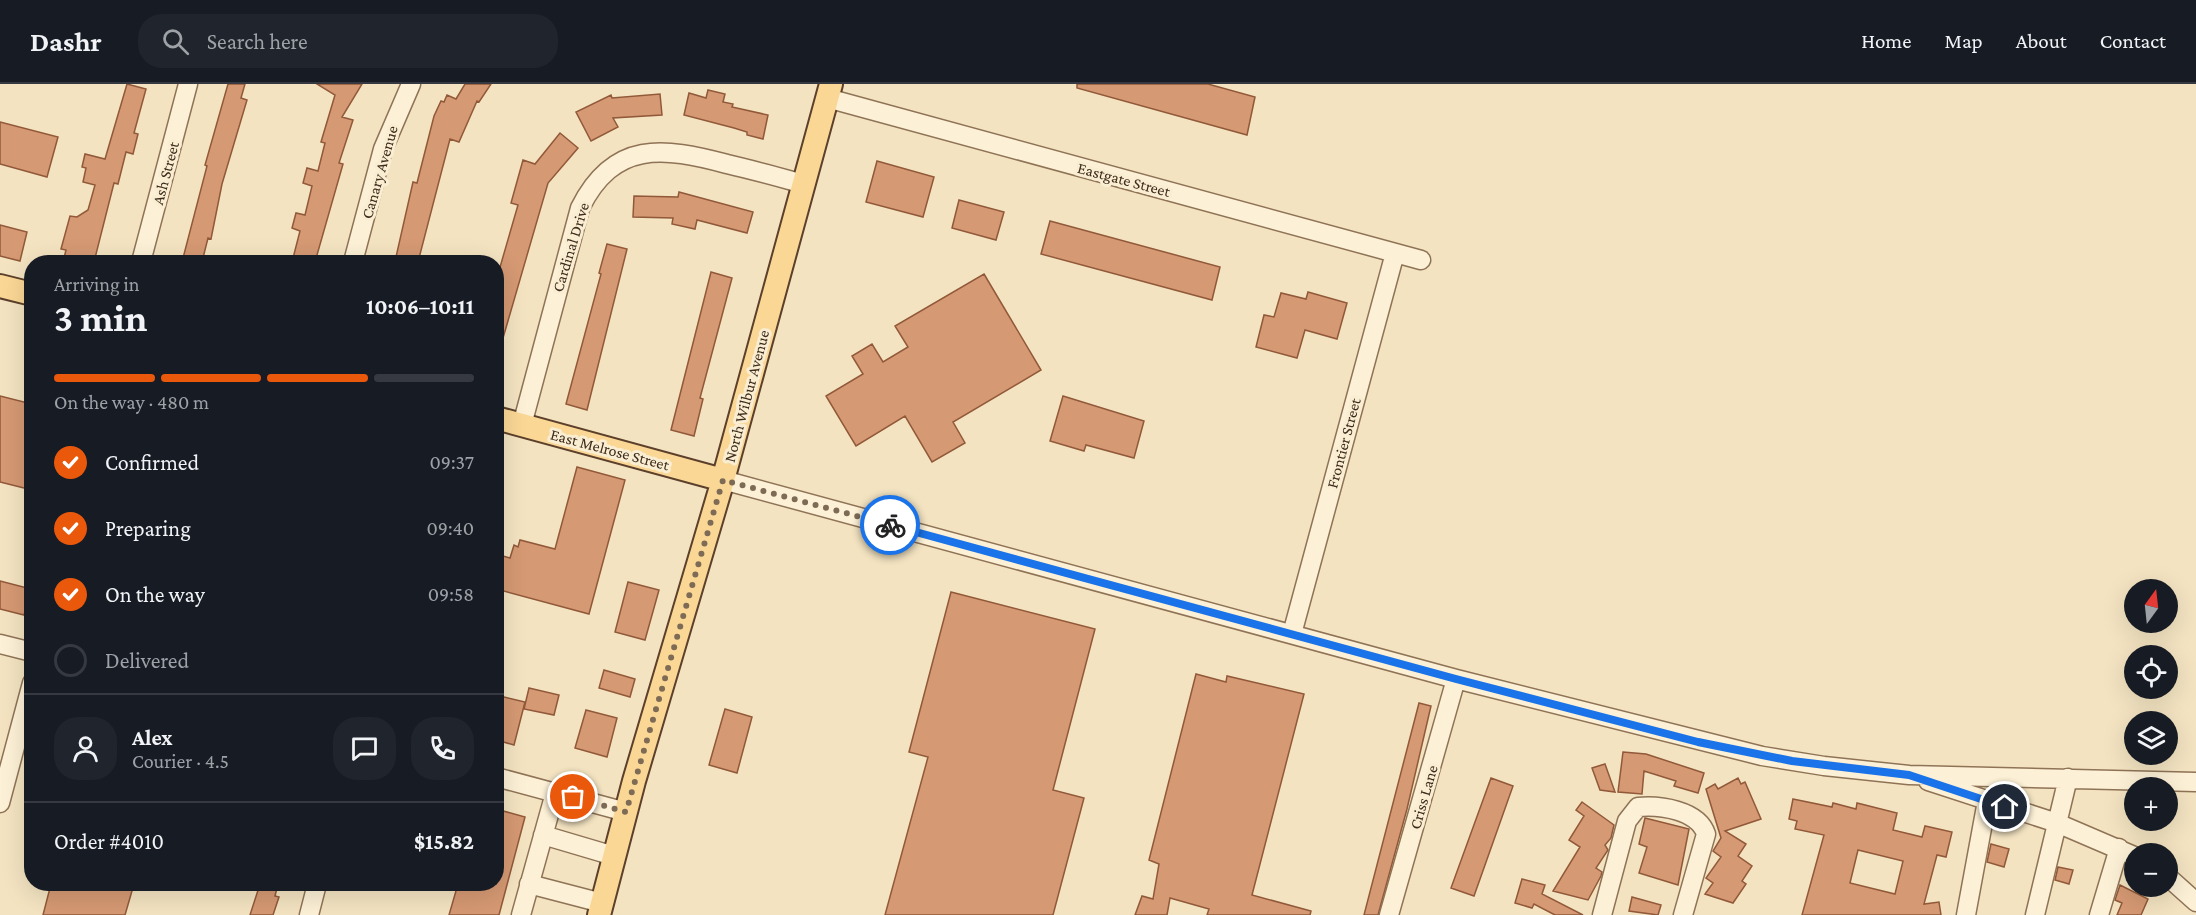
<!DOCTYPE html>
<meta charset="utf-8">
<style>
body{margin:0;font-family:"Crimson Pro",serif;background:#20242c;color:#f1f3f6;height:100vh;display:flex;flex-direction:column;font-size:22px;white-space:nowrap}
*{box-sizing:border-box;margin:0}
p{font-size:20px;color:#9ea1a6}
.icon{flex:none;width:33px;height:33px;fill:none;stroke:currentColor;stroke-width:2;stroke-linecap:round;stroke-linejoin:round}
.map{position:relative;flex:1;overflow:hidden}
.sheet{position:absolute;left:24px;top:171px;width:480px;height:636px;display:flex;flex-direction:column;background:#171b24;border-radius:24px;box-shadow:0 6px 24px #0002}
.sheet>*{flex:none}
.needle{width:39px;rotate:15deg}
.tools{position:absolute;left:2124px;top:495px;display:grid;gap:12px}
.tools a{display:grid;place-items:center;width:54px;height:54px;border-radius:50%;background:#171b24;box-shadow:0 6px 24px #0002;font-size:30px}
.pin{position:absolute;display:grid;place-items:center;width:51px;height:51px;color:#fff;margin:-26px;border:3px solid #fff;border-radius:50%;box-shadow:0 2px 6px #0007}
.courier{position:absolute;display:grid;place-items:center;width:60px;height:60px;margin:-30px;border:4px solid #1a73e8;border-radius:50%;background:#fff;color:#222;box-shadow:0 2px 8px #0007}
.summary em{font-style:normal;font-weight:700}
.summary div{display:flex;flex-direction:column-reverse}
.summary{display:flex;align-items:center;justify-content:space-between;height:102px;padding:0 30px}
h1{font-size:39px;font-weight:700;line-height:45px}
.bar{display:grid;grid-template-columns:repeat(4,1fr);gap:9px 6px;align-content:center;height:72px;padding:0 30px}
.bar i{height:8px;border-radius:4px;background:#363941}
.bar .selected{background:#ea580c}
.bar p{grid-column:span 4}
.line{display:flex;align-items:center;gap:15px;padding:0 30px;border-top:2px solid #363941}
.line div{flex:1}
.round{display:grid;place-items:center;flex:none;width:63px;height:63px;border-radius:24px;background:#20242c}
ol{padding:0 30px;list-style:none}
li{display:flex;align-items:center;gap:18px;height:66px}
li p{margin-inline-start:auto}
li .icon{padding:6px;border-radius:50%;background:#ea580c;color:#fff;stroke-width:4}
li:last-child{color:#9ea1a6}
li i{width:33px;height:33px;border:3px solid #363941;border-radius:50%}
header{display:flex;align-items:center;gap:36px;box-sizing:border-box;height:84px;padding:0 30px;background:#171b24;border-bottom:2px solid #363941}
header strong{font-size:28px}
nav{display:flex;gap:33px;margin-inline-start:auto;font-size:21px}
.search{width:420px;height:54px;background:#20242c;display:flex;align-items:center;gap:15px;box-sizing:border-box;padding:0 21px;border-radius:24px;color:#9ea1a6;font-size:22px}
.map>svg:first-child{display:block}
</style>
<header>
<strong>Dashr</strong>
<div class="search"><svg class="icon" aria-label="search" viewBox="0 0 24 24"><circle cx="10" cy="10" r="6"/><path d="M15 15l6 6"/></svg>Search here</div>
<nav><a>Home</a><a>Map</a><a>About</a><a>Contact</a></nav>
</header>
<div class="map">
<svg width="2196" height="831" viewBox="0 0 2196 831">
<rect width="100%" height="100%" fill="#f3e3c1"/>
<!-- building -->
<path fill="#d59973" stroke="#915939" stroke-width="1.5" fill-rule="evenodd" d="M127 0 146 5 134 49 138 50 133 70 126 68 118 100 114 99 94 178H63L66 166 61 165 70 132 77 133 88 126 95 101 83 98 86 84 82 83 85 70 105 75Z
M228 0H245L241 14 247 16 222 100 211 155 208 154 202 178H182L207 82 205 81Z
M317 0H362L342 33 353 36 339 79 343 80 315 178H292L300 147 292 144 296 129 305 131 312 102 303 99 307 84 318 87 325 59 321 58 335 11Z
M465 0H491L479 18 477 17 459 58 450 55 418 178 396 173 413 98 417 99 434 32 441 17 444 18 447 11 456 15Z
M1077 0H1208L1255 13 1247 51 1077 4Z
M708 6 725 10 723 18 733 20 732 23 768 31 763 55 747 51V48L734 44 684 31 689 9 706 14Z
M660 10 662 31 613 34 618 43 591 57 576 28 611 11 612 14Z
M0 38 58 53 47 93 0 80Z
M560 49 578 64 548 99 501 261 496 260V197L518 121 511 119 523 76 535 80Z
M877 77 934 93 923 133 866 118Z
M679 108 753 128 747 149 697 136 695 145 672 140 673 134 633 133 634 112 678 113Z
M959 116 1004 128 996 156 952 144Z
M1050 137 1220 183 1212 216 1041 170Z
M0 141 27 148 20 177 0 172Z
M607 160 627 165 587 326 566 320 601 190 599 189Z
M711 188 732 194 700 314 703 315 694 352 671 346Z
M984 190 1041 286 953 338 965 359 932 378 905 332 856 362 826 312 863 290 852 272 872 260 883 278 908 263 895 242Z
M1308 208 1347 219 1337 255 1305 246 1297 274 1256 263 1264 231 1274 233 1281 209 1306 215Z
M0 312 32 320V406L0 398Z
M1063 312 1144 337 1134 374 1086 361 1084 367 1050 357Z
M577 383 625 396 589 530 496 505V470L510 474 514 461 518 463 520 456 555 465Z
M0 497 31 505 24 531 0 525Z
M628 498 659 506 645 556 615 548Z
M951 508 1095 545 1053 706 1084 714 1053 831H885L928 673 909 668Z
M604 586 635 595 630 613 599 604Z
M1196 590 1226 598 1227 592 1304 610 1252 811 1311 827 1310 831H1207L1209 825 1170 814 1167 831H1135L1142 812 1153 815 1159 780 1149 776Z
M529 604 559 611 554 631 524 625Z
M500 612 525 618 514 661 496 656V626Z
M1419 619 1431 622 1407 725 1378 831H1364Z
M725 625 752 633 737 689 709 681Z
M586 626 617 634 607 673 575 664Z
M1623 668 1646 670 1704 689 1698 709 1674 702 1676 697 1644 687 1642 710 1618 708Z
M1605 680 1615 708 1600 706 1592 684Z
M1491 694 1513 702 1474 812 1451 804Z
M1738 694 1741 700 1745 698 1761 735 1725 747 1746 760 1738 772 1752 782 1742 797 1746 800 1733 819 1705 810 1713 799 1706 794 1721 773 1713 767 1721 754 1706 705 1715 700 1718 705Z
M1793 715 1832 723 1833 719 1856 725 1857 719 1897 729 1893 746 1922 753 1925 742 1952 748 1946 773 1937 771 1924 820 1939 818 1941 831H1802L1824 751 1795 745 1797 737 1789 735ZM1858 766 1903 777 1895 810 1850 799Z
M1582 718 1614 741 1611 754 1605 761 1608 766 1596 784 1602 788 1601 792 1588 816 1553 807 1580 763 1569 756 1584 732 1576 726Z
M496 725 525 733 499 831H449L458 800H496Z
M1645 734 1689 745 1678 801 1639 789 1647 763 1639 760Z
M1991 760 2009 765 2004 783 1987 778Z
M2058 783 2073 786 2069 800 2055 796Z
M1522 795 1545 801 1542 810 1583 831H1555L1534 820 1532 824 1515 819Z
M51 800H134L125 831H43Z
M260 800H278L275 812 279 813 273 831H250Z
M2120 801 2148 815 2141 831H2117L2122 819 2115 816Z
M1632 813 1661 821 1658 831 1629 827Z"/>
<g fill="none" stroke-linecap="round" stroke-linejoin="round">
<!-- minor casing -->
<g stroke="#8f7356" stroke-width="21">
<path id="minor" d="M827 14 1421 176
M141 178 188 0
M353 178 383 65 411 0
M522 341 580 124C614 56 663 63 727 80 753 86 778 93 804 100
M723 396 1456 595 1762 672 1824 682 1909 691 2196 698
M1292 550 1395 169
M0 560 32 568
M496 693 626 728
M1928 697 2057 739 2134 772
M0 719 32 599
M543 751 614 772
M2168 793 2196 818
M529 800 602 819
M309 831 317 800
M521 831 555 709
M1389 831 1456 595
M1602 831 1627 737 1638 723C1660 721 1698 726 1706 750L1683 831
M1966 831 1987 717
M2035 831 2068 694
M2099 831 2119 764"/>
</g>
<!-- major casing -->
<g stroke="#5c402b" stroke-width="26">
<path id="major" d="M0 202 32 210
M496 334 723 396
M599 831 634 697 723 396 831 0"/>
</g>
<!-- minor -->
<use href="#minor" stroke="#fcf0d6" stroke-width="18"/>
<!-- major -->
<use href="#major" stroke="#fad795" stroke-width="22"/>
</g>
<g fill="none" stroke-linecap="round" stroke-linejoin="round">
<!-- done -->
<path stroke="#7d6b56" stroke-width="6" stroke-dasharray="0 10.8" d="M573 713 626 728 723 396 890 441"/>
<!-- route -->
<path stroke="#1a73e8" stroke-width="8" d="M890 441 1456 595 1698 658 1792 677 1909 691 2005 723"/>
</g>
<g text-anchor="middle" stroke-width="6" stroke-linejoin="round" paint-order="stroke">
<!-- street labels -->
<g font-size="16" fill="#3d2b1c" stroke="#f9edd2">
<text transform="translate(379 88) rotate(-74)" y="6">Canary Avenue</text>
<text transform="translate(165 89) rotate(-75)" y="6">Ash Street</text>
<text transform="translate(1124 95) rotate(15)" y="6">Eastgate Street</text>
<text transform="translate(570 163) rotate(-73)" y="6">Cardinal Drive</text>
<text transform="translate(746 312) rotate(-75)" y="6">North Wilbur Avenue</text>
<text transform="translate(1343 359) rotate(-75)" y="6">Frontier Street</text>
<text transform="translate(610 365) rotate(15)" y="6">East Melrose Street</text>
<text transform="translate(1423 713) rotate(-74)" y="6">Criss Lane</text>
</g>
</g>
</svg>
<div class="tools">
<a><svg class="needle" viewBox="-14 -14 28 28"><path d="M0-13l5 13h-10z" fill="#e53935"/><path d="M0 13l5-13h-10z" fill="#9ea1a6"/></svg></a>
<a><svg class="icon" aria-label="locate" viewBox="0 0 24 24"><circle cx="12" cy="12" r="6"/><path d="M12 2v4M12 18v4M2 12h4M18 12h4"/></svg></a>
<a><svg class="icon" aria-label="layers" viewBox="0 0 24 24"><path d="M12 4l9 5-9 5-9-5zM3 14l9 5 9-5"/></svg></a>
<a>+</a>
<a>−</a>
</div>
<div class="pin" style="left:573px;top:713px;background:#ea580c"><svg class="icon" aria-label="bag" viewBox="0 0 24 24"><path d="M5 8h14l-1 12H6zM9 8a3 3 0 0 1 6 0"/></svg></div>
<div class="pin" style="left:2005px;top:723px;background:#1f2937"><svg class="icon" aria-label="home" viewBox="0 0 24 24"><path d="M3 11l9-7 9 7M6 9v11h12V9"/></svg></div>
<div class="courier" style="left:890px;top:441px"><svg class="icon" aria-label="bike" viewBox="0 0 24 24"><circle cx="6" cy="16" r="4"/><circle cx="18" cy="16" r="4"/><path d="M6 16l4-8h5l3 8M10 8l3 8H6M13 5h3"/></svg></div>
<section class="sheet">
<div class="summary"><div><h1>3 min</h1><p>Arriving in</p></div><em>10:06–10:11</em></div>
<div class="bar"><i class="selected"></i><i class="selected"></i><i class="selected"></i><i></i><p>On the way · 480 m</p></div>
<ol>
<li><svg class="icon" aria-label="check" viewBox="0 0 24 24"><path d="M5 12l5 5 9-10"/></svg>Confirmed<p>09:37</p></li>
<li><svg class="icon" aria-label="check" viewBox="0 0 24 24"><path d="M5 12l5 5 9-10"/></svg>Preparing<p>09:40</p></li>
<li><svg class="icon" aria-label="check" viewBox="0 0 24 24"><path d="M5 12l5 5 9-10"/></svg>On the way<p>09:58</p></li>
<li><i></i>Delivered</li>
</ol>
<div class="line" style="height:108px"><a class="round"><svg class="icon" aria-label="person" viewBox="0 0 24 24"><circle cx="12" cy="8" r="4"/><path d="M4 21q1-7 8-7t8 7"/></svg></a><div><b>Alex</b><p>Courier · 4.5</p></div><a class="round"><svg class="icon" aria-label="chat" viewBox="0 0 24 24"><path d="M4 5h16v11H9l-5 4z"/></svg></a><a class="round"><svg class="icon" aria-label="phone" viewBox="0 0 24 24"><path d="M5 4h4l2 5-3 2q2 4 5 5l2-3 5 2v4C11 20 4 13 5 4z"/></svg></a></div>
<div class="line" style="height:78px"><div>Order #4010</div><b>$15.82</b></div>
</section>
</div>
